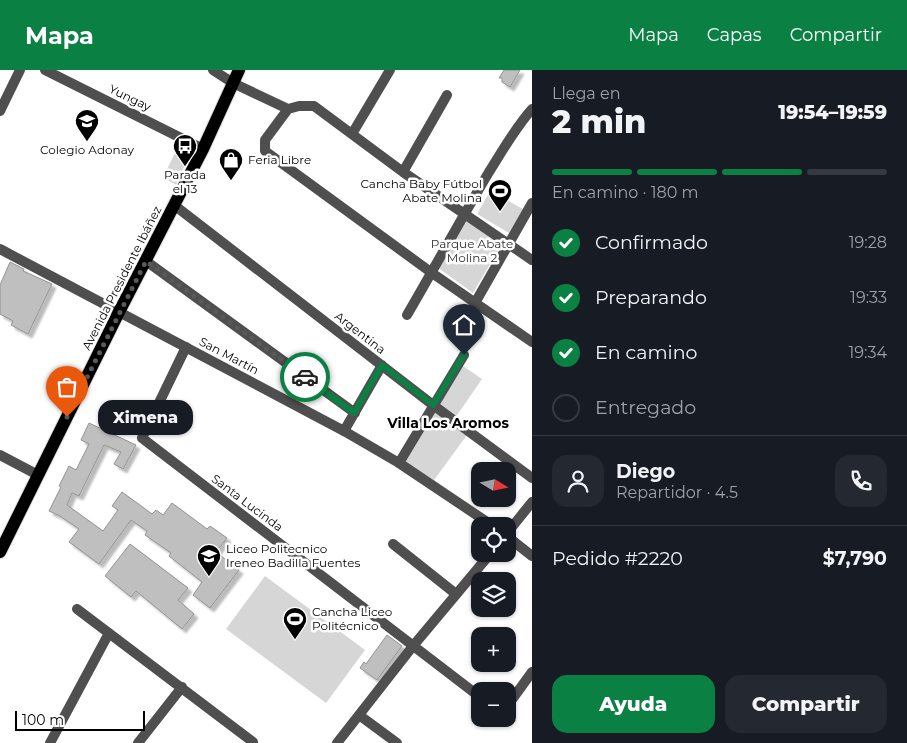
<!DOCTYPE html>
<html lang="es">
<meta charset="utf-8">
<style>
body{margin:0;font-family:Montserrat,sans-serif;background:#242831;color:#f1f3f6;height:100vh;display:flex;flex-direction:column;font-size:19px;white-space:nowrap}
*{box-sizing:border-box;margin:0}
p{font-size:16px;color:#9ea1a6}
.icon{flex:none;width:28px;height:28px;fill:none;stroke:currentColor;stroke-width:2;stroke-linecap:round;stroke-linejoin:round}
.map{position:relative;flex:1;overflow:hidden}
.sheet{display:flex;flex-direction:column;background:#171b24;width:375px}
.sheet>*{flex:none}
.needle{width:32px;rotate:100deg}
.fabs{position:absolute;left:471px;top:392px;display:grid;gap:10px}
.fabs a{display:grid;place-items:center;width:45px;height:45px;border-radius:10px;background:#171b24;box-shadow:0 1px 4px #0004;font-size:25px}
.scale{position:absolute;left:15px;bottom:12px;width:130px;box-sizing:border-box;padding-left:5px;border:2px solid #000;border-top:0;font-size:14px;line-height:18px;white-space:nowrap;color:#000;-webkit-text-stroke:4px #fff;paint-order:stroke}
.pin{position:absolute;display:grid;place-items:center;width:42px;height:42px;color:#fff;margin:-51px -21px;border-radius:50% 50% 50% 0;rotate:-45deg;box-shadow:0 0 5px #0007}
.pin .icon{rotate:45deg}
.courier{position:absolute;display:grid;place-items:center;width:50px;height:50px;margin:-25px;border:4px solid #0b8043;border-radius:50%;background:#fff;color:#222;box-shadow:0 1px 6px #0007}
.bubble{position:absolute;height:35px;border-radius:15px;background:#171b24;box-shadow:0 1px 4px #0004;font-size:16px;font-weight:800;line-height:35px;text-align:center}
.summary em{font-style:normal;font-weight:800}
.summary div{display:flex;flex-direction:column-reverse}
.summary{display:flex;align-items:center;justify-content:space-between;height:85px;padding:0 20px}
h1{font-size:32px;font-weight:800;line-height:38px}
.bar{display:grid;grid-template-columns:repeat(4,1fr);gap:8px 5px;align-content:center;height:60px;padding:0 20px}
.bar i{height:6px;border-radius:4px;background:#363941}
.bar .selected{background:#0b8043}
.bar p{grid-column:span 4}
.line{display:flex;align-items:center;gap:12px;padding:0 20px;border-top:1px solid #363941}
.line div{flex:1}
.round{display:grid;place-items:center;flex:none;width:52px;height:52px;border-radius:15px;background:#242831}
ol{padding:0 20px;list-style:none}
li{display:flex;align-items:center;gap:15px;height:55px}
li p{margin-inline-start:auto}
li .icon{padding:5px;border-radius:50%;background:#0b8043;color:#fff;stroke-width:4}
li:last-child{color:#9ea1a6}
li i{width:28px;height:28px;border:2px solid #363941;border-radius:50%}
.primary-button{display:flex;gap:10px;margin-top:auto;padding:10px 20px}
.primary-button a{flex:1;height:58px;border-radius:15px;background:#0b8043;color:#fff;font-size:20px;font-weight:800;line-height:58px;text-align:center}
.primary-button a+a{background:#242831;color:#f1f3f6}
header{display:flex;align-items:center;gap:30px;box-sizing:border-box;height:70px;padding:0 25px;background:#0b8043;color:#fff}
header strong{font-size:24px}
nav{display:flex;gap:28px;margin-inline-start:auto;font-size:18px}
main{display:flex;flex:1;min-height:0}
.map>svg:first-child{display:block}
</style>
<header>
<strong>Mapa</strong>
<nav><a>Mapa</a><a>Capas</a><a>Compartir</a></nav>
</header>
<main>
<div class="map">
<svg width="532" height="673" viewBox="0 0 532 673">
<defs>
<filter id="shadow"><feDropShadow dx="4" dy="4" stdDeviation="1" flood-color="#0004"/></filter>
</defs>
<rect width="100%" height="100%" fill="#fff"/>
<!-- green -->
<path fill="#d6d6d6" d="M180 73 192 79 176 115 163 107Z
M490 121 523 139 509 163 477 144Z
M465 146 503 172 473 223 437 197Z
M463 296 482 309 451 354 467 365 434 410 402 391Z
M265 506 365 580 326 633 226 559Z"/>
<!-- building -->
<path fill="#bfbfbf" stroke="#939393" filter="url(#shadow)" d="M504 0H520L510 17 502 12V8H499Z
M10 192 24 199 23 201 52 214 28 264 11 255 13 251 0 244V215Z
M89 353 136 375 123 399 114 394 121 382 104 375 79 426 72 423 67 435 103 461 118 440 112 436 122 422 152 444 156 440 163 445 172 433 207 459 210 456 227 468 216 482 239 500 210 538 193 525 202 512 169 486 171 483 145 465 147 461 131 450 99 494 69 472 79 459 60 446 49 441 61 417 59 416 69 396 76 400 89 374 81 370Z
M130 474 188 518 178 530 194 544 182 559 136 521 131 527 105 506Z
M387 565 402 576 377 610 360 598 364 592 366 594Z"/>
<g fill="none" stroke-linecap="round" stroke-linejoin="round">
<!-- primary casing -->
<g stroke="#dbdbdb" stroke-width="14">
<path id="primary" d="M0 482 119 242 203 79 239 0"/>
</g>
<!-- minor -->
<path stroke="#4f4f4f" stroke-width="10" d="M213 0 233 13 288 39
M288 39 265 70V81L432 203 532 272
M288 39 299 36H314L403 102 532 190
M352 64 390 0
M403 102 447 25
M174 135 433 335 532 408
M146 191 355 343
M475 233 532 133
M407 245C435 197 461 149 489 102 503 80 515 58 532 39
M186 277 142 368 480 627
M344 361 382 295
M0 385 38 405
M399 393 464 285
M508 462 532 432
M393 474 456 524
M77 539 253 672
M508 635 532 602
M359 645 397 673
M50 673 109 563
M138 673 182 617
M337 673 413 576 490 484"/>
<!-- tertiary -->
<path stroke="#4f4f4f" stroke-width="10" d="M45 0 203 79
M0 41 20 0
M0 179 344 361 399 393 493 456
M508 467 532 486"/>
<!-- primary -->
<use href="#primary" stroke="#000" stroke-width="12"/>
</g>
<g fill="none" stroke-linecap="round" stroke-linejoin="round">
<!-- done -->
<path stroke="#595959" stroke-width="5" stroke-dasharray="0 9" d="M67 347 146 191 305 307"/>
<!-- route -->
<path stroke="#0b8043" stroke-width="6" d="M305 307 354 343 382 295 433 335 464 285"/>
</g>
<!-- icons -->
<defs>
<g id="school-pin" transform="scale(1.25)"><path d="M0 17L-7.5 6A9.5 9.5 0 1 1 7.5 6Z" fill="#000" stroke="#fff"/><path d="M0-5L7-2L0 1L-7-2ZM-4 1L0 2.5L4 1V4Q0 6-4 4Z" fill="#fff"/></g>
<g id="bus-pin" transform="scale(1.25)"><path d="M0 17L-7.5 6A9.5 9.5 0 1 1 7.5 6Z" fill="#000" stroke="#fff"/><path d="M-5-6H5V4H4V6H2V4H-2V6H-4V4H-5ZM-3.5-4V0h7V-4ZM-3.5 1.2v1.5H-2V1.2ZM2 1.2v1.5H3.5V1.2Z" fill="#fff"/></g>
<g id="shop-pin" transform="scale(1.25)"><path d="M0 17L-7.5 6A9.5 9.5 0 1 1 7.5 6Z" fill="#000" stroke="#fff"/><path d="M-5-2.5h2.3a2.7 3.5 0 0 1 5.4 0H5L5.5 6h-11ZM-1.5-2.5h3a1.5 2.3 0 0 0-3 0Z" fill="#fff"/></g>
<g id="stadium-pin" transform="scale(1.25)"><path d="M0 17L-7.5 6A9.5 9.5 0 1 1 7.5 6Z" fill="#000" stroke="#fff"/><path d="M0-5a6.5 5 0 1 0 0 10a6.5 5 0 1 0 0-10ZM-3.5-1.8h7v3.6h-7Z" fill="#fff"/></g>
</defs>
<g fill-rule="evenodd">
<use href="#school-pin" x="87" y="51"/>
<use href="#bus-pin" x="185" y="76"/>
<use href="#shop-pin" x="231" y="90"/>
<use href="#stadium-pin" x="500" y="121"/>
<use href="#school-pin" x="209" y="486"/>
<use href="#stadium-pin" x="295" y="549"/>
</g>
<g text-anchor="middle" stroke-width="5" stroke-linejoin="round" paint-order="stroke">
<!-- street labels -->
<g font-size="12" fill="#000" stroke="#fff">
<text transform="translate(130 28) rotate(26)" y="4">Yungay</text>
<text transform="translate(122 208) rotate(-63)" y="4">Avenida Presidente Ibáñez</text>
<text transform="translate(360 263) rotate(38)" y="4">Argentina</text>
<text transform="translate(229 286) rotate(28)" y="4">San Martín</text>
<text transform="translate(247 433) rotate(37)" y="4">Santa Lucinda</text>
</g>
<!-- poi labels -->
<g font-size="12" fill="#000" stroke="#fff" text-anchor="start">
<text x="87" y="84" text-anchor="middle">Colegio Adonay</text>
<text x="248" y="94">Feria Libre</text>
<text x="185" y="109" text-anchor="middle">Parada<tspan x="185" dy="14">el 13</tspan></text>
<text x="482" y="118" text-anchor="end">Cancha Baby Fútbol<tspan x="482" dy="14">Abate Molina</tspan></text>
<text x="226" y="483">Liceo Politecnico<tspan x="226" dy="14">Ireneo Badilla Fuentes</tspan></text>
<text x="312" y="546">Cancha Liceo<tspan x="312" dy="14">Politécnico</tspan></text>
</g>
<!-- park labels -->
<g font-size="12" fill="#2d2d2d" stroke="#fff">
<text x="472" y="178">Parque Abate<tspan x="472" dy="14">Molina 2</tspan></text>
</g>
<!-- neighbourhood labels -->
<g font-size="14" font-weight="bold" fill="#000" stroke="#fff">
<text x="448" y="358">Villa Los Aromos</text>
</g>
</g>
</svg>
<div class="fabs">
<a><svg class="needle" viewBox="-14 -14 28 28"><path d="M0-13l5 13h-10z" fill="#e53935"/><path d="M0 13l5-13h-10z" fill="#9ea1a6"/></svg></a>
<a><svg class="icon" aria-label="locate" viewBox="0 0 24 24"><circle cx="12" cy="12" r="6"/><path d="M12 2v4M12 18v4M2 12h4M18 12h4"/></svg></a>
<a><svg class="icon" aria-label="layers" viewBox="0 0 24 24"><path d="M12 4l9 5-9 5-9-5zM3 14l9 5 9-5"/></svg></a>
<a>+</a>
<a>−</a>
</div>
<div class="scale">100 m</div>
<div class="pin" style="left:67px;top:347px;background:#ea580c"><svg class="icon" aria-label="bag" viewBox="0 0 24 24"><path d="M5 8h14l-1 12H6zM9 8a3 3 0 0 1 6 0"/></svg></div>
<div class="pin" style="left:464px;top:285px;background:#1f2937"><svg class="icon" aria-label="home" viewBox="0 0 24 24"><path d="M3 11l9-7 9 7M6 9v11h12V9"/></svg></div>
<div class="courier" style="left:305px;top:307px"><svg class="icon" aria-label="car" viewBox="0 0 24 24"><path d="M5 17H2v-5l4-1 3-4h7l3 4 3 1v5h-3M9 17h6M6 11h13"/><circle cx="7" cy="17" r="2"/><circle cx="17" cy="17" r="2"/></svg></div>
<div class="bubble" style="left:98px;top:330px;width:95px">Ximena</div>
</div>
<section class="sheet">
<div class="summary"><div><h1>2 min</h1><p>Llega en</p></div><em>19:54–19:59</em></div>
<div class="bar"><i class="selected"></i><i class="selected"></i><i class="selected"></i><i></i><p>En camino · 180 m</p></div>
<ol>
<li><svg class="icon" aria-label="check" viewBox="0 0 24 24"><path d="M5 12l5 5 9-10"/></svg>Confirmado<p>19:28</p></li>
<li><svg class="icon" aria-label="check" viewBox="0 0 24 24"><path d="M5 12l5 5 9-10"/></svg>Preparando<p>19:33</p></li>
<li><svg class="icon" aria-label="check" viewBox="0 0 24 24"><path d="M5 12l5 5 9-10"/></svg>En camino<p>19:34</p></li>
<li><i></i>Entregado</li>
</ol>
<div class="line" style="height:90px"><a class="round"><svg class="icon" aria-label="person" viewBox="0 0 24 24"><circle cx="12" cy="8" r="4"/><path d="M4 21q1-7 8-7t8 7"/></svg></a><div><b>Diego</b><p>Repartidor · 4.5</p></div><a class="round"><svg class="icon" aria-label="phone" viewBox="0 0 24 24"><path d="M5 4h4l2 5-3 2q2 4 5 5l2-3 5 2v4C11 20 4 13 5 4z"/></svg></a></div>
<div class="line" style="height:65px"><div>Pedido #2220</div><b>$7,790</b></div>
<div class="primary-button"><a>Ayuda</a><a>Compartir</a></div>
</section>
</main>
